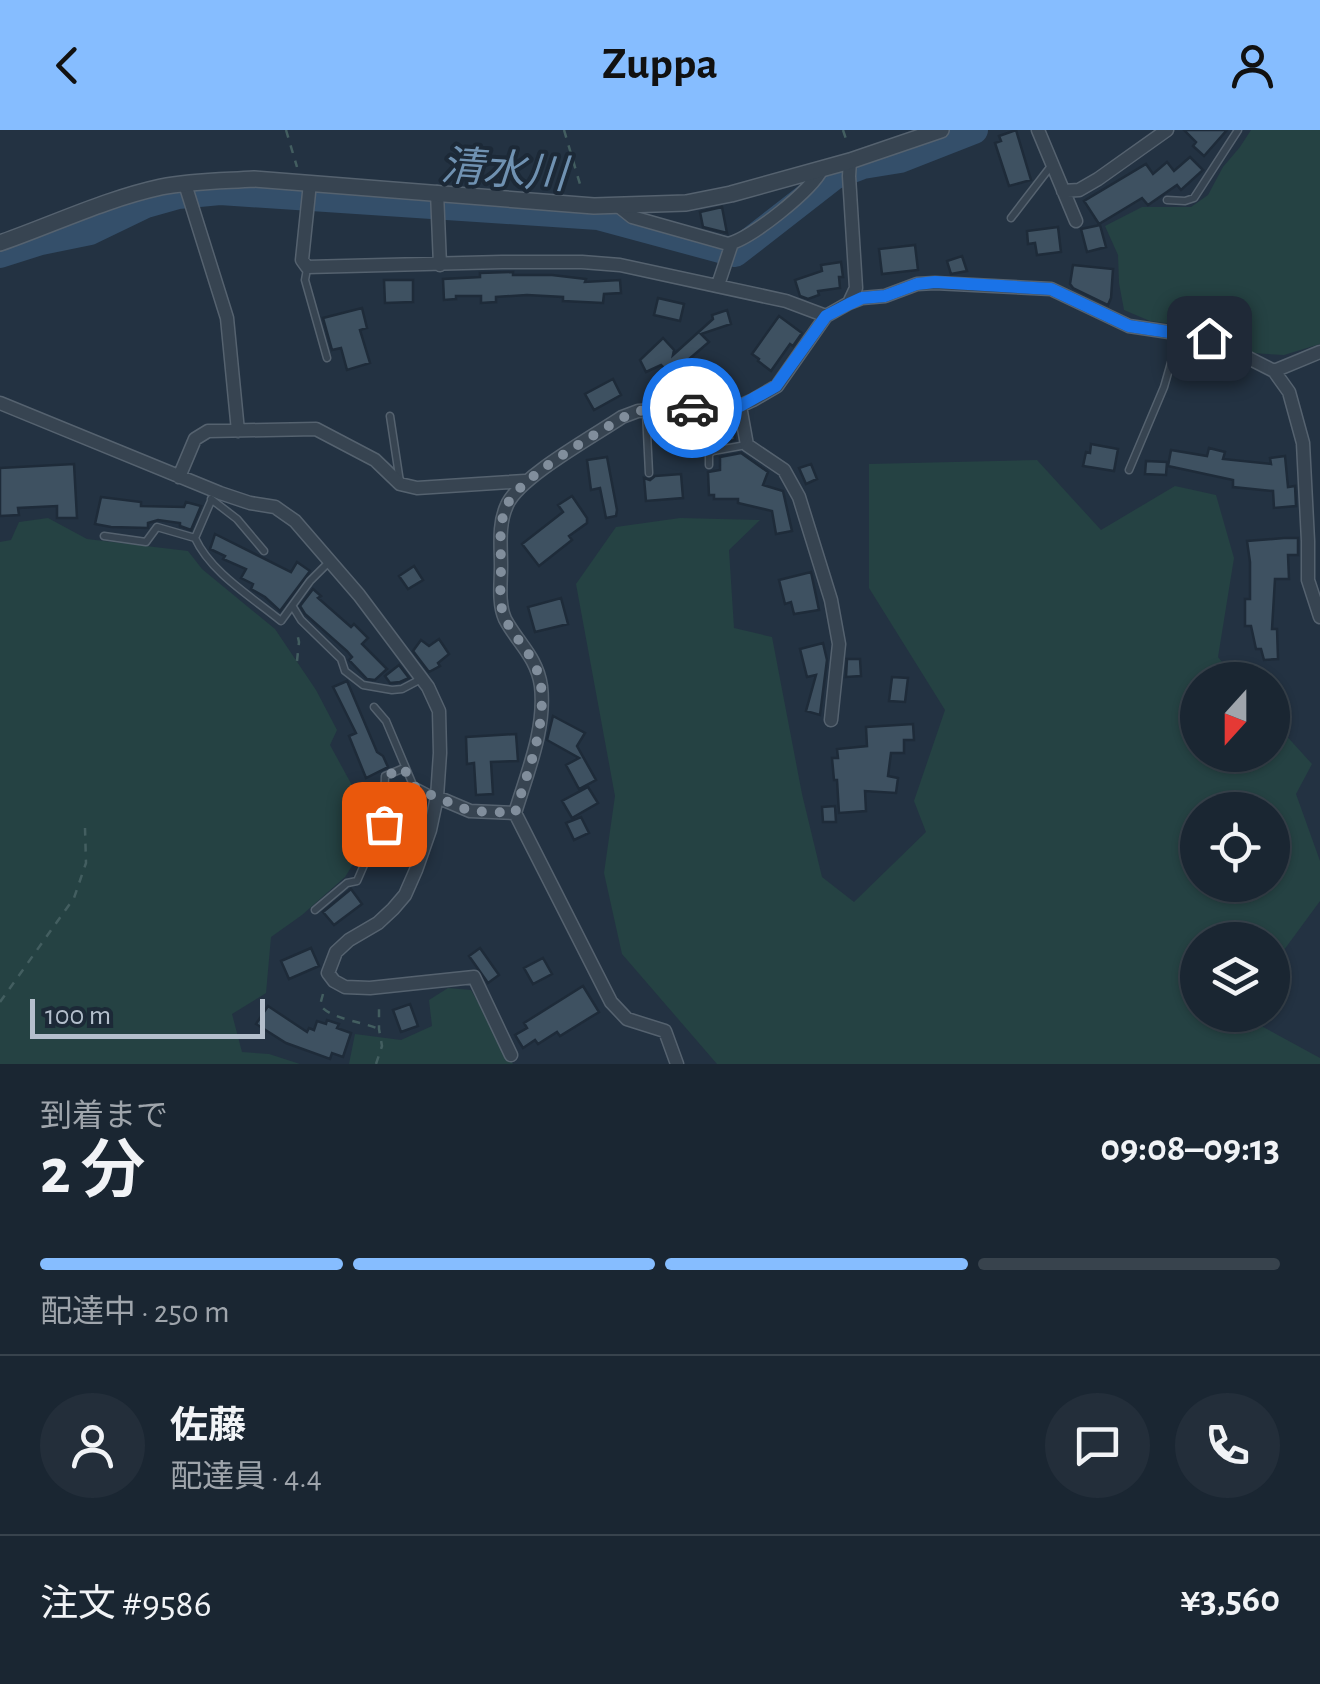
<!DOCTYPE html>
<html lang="ja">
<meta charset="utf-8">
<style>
body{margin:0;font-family:"Alegreya Sans","Noto Sans JP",sans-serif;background:#232e3a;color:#f1f3f6;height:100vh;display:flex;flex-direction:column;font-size:38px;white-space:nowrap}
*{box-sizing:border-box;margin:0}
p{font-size:32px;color:#9fa5ac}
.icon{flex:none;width:55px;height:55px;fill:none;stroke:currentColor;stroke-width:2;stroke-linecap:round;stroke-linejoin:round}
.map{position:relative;height:934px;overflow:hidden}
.drawer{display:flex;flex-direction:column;background:#1a2632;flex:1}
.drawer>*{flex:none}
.needle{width:65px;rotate:201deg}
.fabs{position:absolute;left:1180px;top:532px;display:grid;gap:20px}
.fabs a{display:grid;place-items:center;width:110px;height:110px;border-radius:50%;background:#1a2632;box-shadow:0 2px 8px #0004,0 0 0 2px #38434d;font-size:50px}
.scale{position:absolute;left:30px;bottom:25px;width:235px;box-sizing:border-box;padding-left:10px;border:5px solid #b4bfcc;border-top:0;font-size:28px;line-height:35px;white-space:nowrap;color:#b4bfcc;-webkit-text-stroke:8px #1c2937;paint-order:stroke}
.pin{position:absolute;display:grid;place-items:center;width:85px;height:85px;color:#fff;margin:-42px;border-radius:20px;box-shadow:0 5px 15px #0006}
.courier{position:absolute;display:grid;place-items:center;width:100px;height:100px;margin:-50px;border:8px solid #1a73e8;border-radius:50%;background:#fff;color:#222;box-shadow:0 2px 12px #0007}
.summary em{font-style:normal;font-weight:600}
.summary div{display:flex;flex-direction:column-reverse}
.summary{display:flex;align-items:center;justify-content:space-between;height:170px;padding:0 40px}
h1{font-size:65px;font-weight:600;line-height:75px}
.bar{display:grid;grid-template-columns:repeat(4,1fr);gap:15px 10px;align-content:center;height:120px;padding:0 40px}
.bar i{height:12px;border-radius:8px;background:#38434d}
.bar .current{background:#86bdff}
.bar p{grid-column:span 4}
.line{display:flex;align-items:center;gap:25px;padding:0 40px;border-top:2px solid #38434d}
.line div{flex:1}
.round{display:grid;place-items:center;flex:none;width:105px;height:105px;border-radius:52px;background:#232e3a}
header{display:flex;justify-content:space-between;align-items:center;height:130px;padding:0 40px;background:#86bdff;color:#111;font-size:45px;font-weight:600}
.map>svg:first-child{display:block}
</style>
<header><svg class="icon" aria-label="back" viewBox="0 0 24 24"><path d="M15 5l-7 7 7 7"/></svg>Zuppa<svg class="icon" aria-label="person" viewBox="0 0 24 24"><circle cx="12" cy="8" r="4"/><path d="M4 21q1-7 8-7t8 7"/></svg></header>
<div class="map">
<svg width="1320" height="934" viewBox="0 0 1320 934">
<rect width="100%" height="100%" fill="#233242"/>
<!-- green -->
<path fill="#254243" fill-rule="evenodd" d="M1251 0H1320V214L1284 225 1251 223 1220 200 1150 191 1124 180 1119 153 1118 125 1105 96 1142 77H1191L1208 65 1223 37 1240 17Z
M1037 330 1101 400 1175 356 1216 365 1234 428 1218 527 1236 550H1198V625H1272L1273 591 1312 634 1296 664 1320 731V771L1273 835 1272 810H1198V885H1241L1320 928V934H717L622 824 604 743 615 666 576 454 616 397 680 388 760 390 729 420 734 498 772 507 802 664 822 747 854 772 926 702 914 671 945 580 869 458V334ZM1272 680V755H1198V680Z
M48 388 87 409 188 421 202 439 275 499 316 560 337 600 330 615 354 659 373 666 376 698 345 747 302 785 271 807 266 863 232 884 242 922 269 924 300 934H0V412L11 410 19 392Z
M448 858 471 860 513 934H349L355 904 401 910 432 896 429 870Z"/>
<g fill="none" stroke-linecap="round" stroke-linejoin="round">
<!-- river -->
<path stroke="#344f6a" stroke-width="28" d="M0 124 41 111 90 101 146 74 178 65 220 61 598 86 735 123 834 46 863 35 900 29 974 0"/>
</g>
<!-- building -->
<path fill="#3e5161" stroke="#1e2b39" stroke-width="2.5" d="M1016 0 1031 50 1009 56 995 13 1001 11 999 6Z
M1184 0H1227L1204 26 1193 16 1196 12Z
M1190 27 1203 40 1181 60 1177 55 1148 75 1142 68 1099 94 1084 71 1146 34 1153 44 1167 32 1174 41Z
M722 77 727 103 703 97 700 82Z
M1100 95 1106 117 1087 122 1081 99Z
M1058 97 1061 122 1037 125 1035 113 1028 114 1027 101Z
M915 115 918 140 882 144 879 119Z
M962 126 967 141 951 144 947 131Z
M841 132 843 147H839L840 158 818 161 819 165 808 169 800 166 795 150 822 141 821 135Z
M1073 135 1113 139 1111 168 1108 175 1073 158 1070 154Z
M513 142V145H552L586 149 585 152 620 150 621 163 604 164 603 173 563 171V167L527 165 496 167V172L481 173V166H456V169L444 170 443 149 480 147V143Z
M384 150H413V172L385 173Z
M658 168 684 174 680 191 654 185Z
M362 178 367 198 360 200 370 233 347 240 341 218 332 220 323 188Z
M727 180 731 194 701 204 709 212 674 242 668 236 665 239 661 235 646 242 640 230 663 208 674 220 673 225 713 189 712 185Z
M779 186 802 203 793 216 790 214 771 241 758 231 759 229 752 224Z
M613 249 621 265 594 280 585 264Z
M732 287 735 310 719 313V311L666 314 665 299 692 298V293H701V288Z
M1091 314 1118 319 1114 341 1083 336 1086 322 1090 323Z
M1209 318 1225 322 1223 329 1271 334 1270 328 1285 326 1288 357 1295 356 1296 376 1274 378 1273 361 1233 357V350L1168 336 1171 320 1207 326Z
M741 323 768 342 763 355 783 361 792 401 776 404 772 381 738 373V369H714V365H709L708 342 720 340V327Z
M607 327 617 380 616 386 606 388 600 358 591 360 587 330Z
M1146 331 1167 332 1166 345 1145 344Z
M74 334 77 388H57V376L18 378 19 385 0 386V338Z
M811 334 817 349 806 354 799 338Z
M681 344 683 368 646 371 644 348 650 350 655 346Z
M572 366 587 388V393L569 406 572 410 539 436 522 414 563 382 558 375Z
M101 367 141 372V376L184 377 186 372 201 376 191 400 180 396V393L158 390 148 393V398L111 397 95 394Z
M215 404 291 442 297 432 310 441 280 481 265 467 251 459 253 454 241 448 246 439 223 429 225 426 210 419Z
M1284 408H1298V425H1288L1289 449H1275L1272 499H1277L1278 529 1264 530 1261 519H1256L1251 496H1245V469H1250V432L1247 411Z
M414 436 423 450 408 459 399 446Z
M811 442 819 480 794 484 791 472 785 474 779 450Z
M313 459 321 466 318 468 351 497 354 494 368 508 362 514 387 539 375 550 367 549 349 530 352 527 347 521 305 484 300 476Z
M561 468 568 494 535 502 528 477Z
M439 509 449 524 438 533 440 536 429 542 413 521 421 510 429 516Z
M823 513 827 530 820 585 806 581 816 545 807 547 800 519Z
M847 529H860L861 546 846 547Z
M399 535 409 548 400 552 390 553 385 546Z
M892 547 908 548 905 572 889 571Z
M347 551 377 622 383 626 388 637 366 648 349 606 356 603 333 557Z
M553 586 585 603 577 616 596 650 579 659 566 635 579 628 547 610Z
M913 594 914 610H904V623H891L888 646 898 648 896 663 865 661 866 681 839 683 837 650H834L832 628H838L837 619 867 616 866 597Z
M516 604 518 631 491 632 493 664 476 665 474 633 467 634 466 607Z
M588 657 598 673 572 688 562 671Z
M391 667 418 668V704L415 711H413V719L393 718V700H390Z
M835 676 836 692H823L822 677Z
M581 687 589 703 574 710 566 693Z
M351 759 362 774 334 795 323 782Z
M311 818 319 836 289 849 281 831Z
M480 818 499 845 488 853 469 826Z
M543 828 552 844 533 854 524 838Z
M583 856 599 882 560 906 557 902 538 914 535 910 523 918 515 905 527 898 524 893Z
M410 874 418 896 401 902 393 880Z
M268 876 307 902 309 898 314 900 317 891 326 894 327 890 339 894 337 898 351 903 343 927 332 923 330 929 286 913 256 894Z"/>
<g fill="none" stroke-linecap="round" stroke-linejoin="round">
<!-- service casing -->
<g stroke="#55626f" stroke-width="9">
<path id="service" d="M1167 70 1185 71 1194 68 1238 0
M1011 88 1051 36
M307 139 305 150 327 228
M646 282 649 343
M390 286 400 352
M709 335V324L713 321 746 315
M1129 340 1164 257 1179 205
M211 369 237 389 264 421
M211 371 195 408C211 443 252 467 281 491L310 451 329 432
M104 406 146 412 157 397 195 408
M293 477 301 490 341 529 345 541 363 555 392 560 402 559 421 549
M374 577 386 591 413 655 436 667
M315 780 347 753 357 751 367 728 383 701 385 646 404 638"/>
</g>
<!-- minor casing -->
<g stroke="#55626f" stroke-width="15">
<path id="minor" d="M1038 0 1076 91
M310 53 302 130 307 137 502 132H582L620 135 786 171 826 186
M185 54 227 188 238 301
M1063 61 1079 60 1098 49 1167 0
M437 62 440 135
M617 75 632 87 728 114C751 109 812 60 822 39
M718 155 732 113
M849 173 862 168 885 166 917 154 935 153 1051 159 1129 196 1209 208 1274 241 1289 262 1303 313 1308 411V450L1320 487
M1274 241 1320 222
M0 273 220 363 250 373 275 377 295 391 359 465 428 557 439 581 440 623 437 667 430 700 416 740 405 765 393 779 378 793 349 810 336 822 328 843 334 851 345 857 370 858 474 847 511 925
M740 276 747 315 784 340 799 367 831 470 839 514 831 590
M179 347 195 309 208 301 316 299 375 330 400 354 417 358 525 351
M437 667 470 681 515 683
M677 934 665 901 627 889 611 872 515 683C527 643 546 599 541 556 537 527 517 512 505 489 498 473 501 453 501 436 501 416 498 394 507 375 519 347 594 306 622 287L638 281 740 276 753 270 777 256 826 186 849 173 856 158 849 46 850 31"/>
</g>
<!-- tertiary casing -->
<g stroke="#55626f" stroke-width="18">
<path id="tertiary" d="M0 113C54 94 106 69 161 57 192 51 223 51 254 49L594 76 686 73 731 64 850 31 941 0"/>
</g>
<!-- path -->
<path stroke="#435e60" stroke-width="2.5" stroke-dasharray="8 8" stroke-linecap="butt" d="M286 0 297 37
M564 0 582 61
M843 0 848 15
M297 531 299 512 297 503
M323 864 320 875C332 890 361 891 379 899
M0 872 74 768 86 733 85 698
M376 934 382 916 379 899V874"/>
<!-- service -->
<use href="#service" stroke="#374451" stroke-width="6"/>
<!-- minor -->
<use href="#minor" stroke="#374451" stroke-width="12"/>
<!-- tertiary -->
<use href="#tertiary" stroke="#374451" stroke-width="15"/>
</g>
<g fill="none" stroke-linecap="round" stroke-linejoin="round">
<!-- done -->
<path stroke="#818e9c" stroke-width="10" stroke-dasharray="0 18" d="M384 694 386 646 404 638 412 655 424 662 470 681 515 683C527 643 546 599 541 556 537 527 517 512 505 489 498 473 501 453 501 436 501 416 498 394 507 375 520 347 593 306 622 288L638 281 692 278"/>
<!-- route -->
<path stroke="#1a73e8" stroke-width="12" d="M692 278 740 276 776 256 826 186 849 174 862 168 885 166 917 154 935 152 1051 159 1129 196 1209 208"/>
</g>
<g text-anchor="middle" stroke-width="8" stroke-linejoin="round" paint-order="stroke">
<!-- water labels -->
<g font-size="42" font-style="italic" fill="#7092b2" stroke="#1c2937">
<text transform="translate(504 39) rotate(4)" y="15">清水川</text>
</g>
</g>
</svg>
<div class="fabs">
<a><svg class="needle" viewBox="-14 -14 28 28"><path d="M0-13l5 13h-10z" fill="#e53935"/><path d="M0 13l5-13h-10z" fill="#9fa5ac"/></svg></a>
<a><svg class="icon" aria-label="locate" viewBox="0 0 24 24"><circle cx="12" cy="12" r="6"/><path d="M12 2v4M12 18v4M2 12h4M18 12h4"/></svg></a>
<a><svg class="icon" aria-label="layers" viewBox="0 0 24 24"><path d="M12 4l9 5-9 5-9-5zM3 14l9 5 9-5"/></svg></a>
</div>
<div class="scale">100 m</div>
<div class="pin" style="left:384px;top:694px;background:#ea580c"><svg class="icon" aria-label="bag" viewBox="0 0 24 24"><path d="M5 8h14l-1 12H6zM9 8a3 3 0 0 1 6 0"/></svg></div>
<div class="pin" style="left:1209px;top:208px;background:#1f2937"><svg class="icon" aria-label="home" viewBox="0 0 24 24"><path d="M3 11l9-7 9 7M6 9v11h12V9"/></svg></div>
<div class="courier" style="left:692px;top:278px"><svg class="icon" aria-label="car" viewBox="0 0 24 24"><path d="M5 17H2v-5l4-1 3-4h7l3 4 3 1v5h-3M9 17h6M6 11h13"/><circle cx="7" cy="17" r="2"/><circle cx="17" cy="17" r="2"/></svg></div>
</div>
<section class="drawer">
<div class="summary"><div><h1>2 分</h1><p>到着まで</p></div><em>09:08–09:13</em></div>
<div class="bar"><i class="current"></i><i class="current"></i><i class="current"></i><i></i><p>配達中 · 250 m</p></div>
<div class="line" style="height:180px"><a class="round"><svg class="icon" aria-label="person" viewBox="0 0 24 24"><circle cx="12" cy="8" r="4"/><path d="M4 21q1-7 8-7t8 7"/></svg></a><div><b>佐藤</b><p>配達員 · 4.4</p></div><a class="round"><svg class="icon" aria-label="chat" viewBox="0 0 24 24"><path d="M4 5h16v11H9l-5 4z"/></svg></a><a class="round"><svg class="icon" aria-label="phone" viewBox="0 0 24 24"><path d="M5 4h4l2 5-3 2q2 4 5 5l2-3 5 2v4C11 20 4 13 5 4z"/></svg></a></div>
<div class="line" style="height:130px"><div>注文 #9586</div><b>¥3,560</b></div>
</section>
